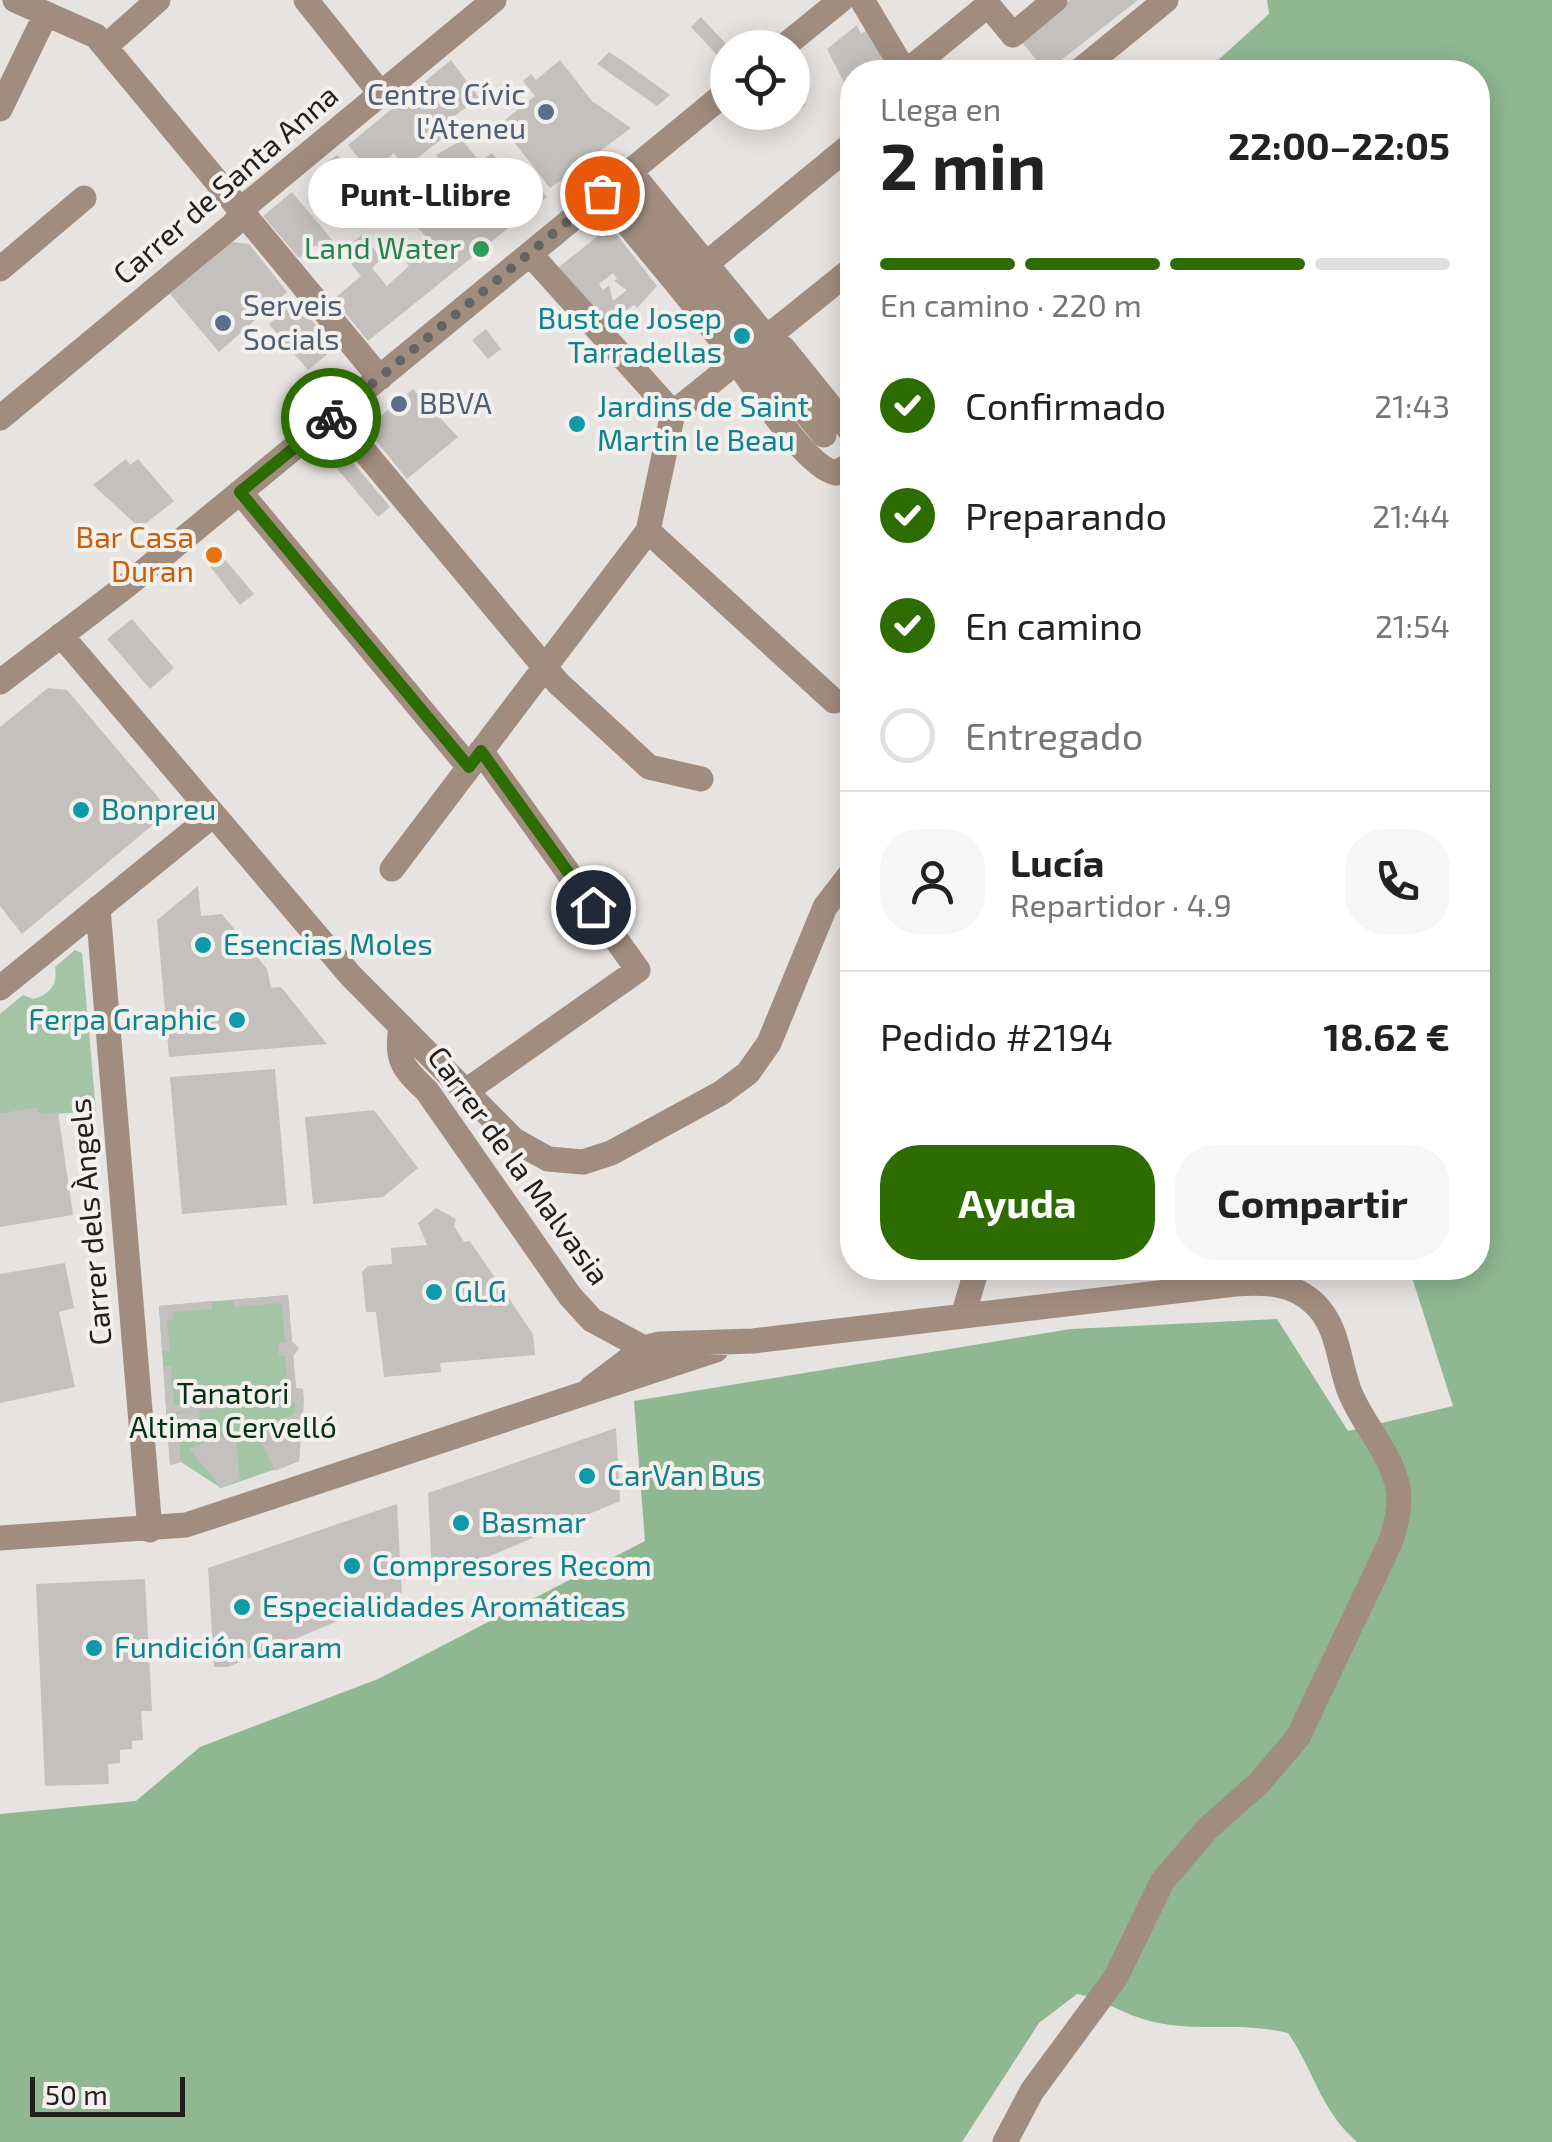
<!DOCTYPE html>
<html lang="es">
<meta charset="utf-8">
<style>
body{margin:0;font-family:"Exo 2",sans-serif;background:#f6f6f6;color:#222;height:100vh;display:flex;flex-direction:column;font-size:38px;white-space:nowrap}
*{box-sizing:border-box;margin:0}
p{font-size:32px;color:#767676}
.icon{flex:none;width:55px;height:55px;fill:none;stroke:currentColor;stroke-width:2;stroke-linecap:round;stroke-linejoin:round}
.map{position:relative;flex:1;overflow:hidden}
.sheet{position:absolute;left:840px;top:60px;width:650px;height:1220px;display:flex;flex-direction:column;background:#fff;border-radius:40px;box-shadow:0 5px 25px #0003}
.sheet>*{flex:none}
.fabs{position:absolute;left:710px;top:30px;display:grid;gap:20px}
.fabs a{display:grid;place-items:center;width:100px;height:100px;border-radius:50%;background:#fff;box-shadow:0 5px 25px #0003;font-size:50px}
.scale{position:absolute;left:30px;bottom:25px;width:155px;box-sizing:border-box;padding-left:10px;border:5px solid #21201f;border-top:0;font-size:28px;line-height:35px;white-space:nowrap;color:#21201f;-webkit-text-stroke:8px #f4f0ed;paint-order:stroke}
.pin{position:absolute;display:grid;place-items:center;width:85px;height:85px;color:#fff;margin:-42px;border:5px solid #fff;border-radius:50%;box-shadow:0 2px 10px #0007}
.courier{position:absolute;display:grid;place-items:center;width:100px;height:100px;margin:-50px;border:8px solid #2c6c00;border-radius:50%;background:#fff;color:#222;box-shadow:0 2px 12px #0007}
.bubble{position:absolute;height:70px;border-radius:35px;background:#fff;box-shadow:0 5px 25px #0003;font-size:32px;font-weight:700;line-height:70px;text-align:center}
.head em{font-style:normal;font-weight:700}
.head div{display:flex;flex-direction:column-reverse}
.head{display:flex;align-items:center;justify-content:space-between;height:170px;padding:0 40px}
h1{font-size:65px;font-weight:700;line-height:75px}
.bar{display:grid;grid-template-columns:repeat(4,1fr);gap:15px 10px;align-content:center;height:120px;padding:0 40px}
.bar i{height:12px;border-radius:8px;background:#e0e0e0}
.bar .active{background:#2c6c00}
.bar p{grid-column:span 4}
.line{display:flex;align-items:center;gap:25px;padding:0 40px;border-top:2px solid #e0e0e0}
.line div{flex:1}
.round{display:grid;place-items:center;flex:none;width:105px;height:105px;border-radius:40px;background:#f6f6f6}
ol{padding:0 40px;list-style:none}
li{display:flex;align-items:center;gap:30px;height:110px}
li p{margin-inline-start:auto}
li .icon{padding:10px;border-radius:50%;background:#2c6c00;color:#fff;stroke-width:4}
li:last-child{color:#767676}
li i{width:55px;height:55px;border:5px solid #e0e0e0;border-radius:50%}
.primary-button{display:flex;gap:20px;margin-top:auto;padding:20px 40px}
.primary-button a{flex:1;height:115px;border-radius:40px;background:#2c6c00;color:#fff;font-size:40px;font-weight:700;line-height:115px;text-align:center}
.primary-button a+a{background:#f6f6f6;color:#222}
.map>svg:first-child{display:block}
</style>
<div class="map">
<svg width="1552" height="2142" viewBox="0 0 1552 2142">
<rect width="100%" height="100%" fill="#e7e3e0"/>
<!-- green -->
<path fill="#a4c4a6" d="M75 950 82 953 96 1111 39 1115 37 1108 0 1114V1014L23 995 33 999C50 995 58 984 55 967Z
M288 1295 292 1342 299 1348 293 1356 296 1388 303 1389 299 1461 221 1488 181 1462 170 1465 159 1306Z"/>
<!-- forest -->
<path fill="#8fb892" d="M1267 0H1552V2142H1357C1319 2108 1315 2072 1288 2033 1239 2021 1197 2033 1150 2021 1124 2015 1104 1999 1077 1994L1039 2023 962 2142H0V1814L136 1801 200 1747 378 1679 645 1541 634 1401 1071 1329 1277 1319 1348 1431 1453 1406 1409 1268H1478V72H1205L1269 14Z"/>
<!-- building -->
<path fill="#c4c0bd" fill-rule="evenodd" d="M1070 0H1138L1046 72 1021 41Z
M701 17 728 46 718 56 691 27Z
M857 25 861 34 867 30 889 72H852V98L827 49Z
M609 52 623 61 670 95 657 106 597 64Z
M451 60 479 98 448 121 454 129 405 168 394 153 370 172 348 145Z
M560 60 592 101 631 128 550 188 500 124 535 96 523 81 531 74 536 80Z
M792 89 806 105 784 122 776 112H792Z
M462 140 480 162 492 153 513 181 527 171 547 197 368 341 334 299 361 276 351 264 362 255 352 243 361 236 371 245 381 259 372 268 387 286 409 266 400 254 426 237 404 212 426 193 419 185 437 172 442 181 434 188 439 194 444 192 463 220 478 208 436 155Z
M337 155 372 195 361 205 326 163Z
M292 192 343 253 331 263 316 245 299 258 263 216Z
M610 226 657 286 637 308 634 305 625 311 607 334 553 272ZM613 273 617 279 614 281 627 290 613 301 609 285 603 290 599 284Z
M232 242 249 244 287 292 219 352 170 294Z
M296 302 335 348 308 370 269 324Z
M486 329 501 349 488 359 472 340Z
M413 389 458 437 407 479 366 428Z
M341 448 390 507 378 517 328 458Z
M126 459 130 465 138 459 174 501 140 528 93 485Z
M217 550 254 594 240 605 205 560Z
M132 619 174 668 150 689 107 639Z
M48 688 67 690 162 802 161 818 22 934 0 906V727Z
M198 886 201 916 222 914 267 969 271 988 281 987 327 1044 169 1057 157 920Z
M275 1069 287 1205 182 1214 170 1077Z
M37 1107 39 1115 58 1112 73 1215 0 1227V1114Z
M374 1110 418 1168 383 1197 313 1204 305 1117Z
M436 1208 456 1219 454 1226 464 1242 470 1241 533 1334 535 1355 440 1363 441 1372 384 1377 376 1312H366L362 1272 368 1266 392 1264 391 1248 427 1245 418 1223Z
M65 1263 74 1308 59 1312 75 1387 0 1403V1274Z
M288 1295 292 1342 299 1348 293 1355 296 1389H303L304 1402 299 1461 275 1471 255 1427 290 1416 295 1412V1402L236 1407V1400L288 1392 285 1356H279L278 1343H285L282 1303 234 1307 233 1300Z
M212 1301V1309L173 1312V1319L167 1320 170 1350 162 1351 159 1306Z
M171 1366 174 1405 224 1401V1408L199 1410 200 1422 178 1424V1414L193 1411 176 1412 177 1423 167 1424 164 1367Z
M616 1428 620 1501 464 1567 432 1573 428 1493Z
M235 1432 240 1479 221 1488 189 1448Z
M179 1438 181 1462 170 1465 168 1439Z
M397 1504 402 1594 228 1667H214L208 1568Z
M145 1579 152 1711H141L143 1740 132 1741V1749L120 1750V1763L108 1764 109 1784 45 1786 36 1584Z"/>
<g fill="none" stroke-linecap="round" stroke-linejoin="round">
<!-- minor -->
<path stroke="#a18d7f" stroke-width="25" d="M15 0 96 36 380 378
M306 0 381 94
M862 0 905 72
M105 47 158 0
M782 48 841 0
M906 72 988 5 1013 35 1055 0
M1078 72 1166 0
M0 109 46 14
M629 170 758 327 784 349 852 433
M602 193C643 244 688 294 727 348 746 374 806 469 836 473L852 464
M625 194 747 342
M530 254 673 413
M706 264 852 144
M0 269 84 198
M761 359 824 435
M673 413 852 269
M334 415 558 683 649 767 701 779
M0 418 233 225 250 202 494 0
M240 492 469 767
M648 531 834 701
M61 635 351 976 514 1140 548 1159 583 1162 611 1153 721 1093 748 1073 769 1043 825 907 852 872
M0 682 126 586 728 91
M392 869 648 531 673 413
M98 908 150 1530
M0 988 213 815
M401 1026C396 1061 402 1067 427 1091L570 1296 592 1320 644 1348
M466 1091 638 970 481 751
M963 1316 977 1268
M591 1388 644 1348 659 1344 753 1341 1235 1284C1264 1282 1292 1282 1315 1304 1339 1328 1338 1360 1349 1390 1362 1424 1391 1452 1398 1488 1401 1506 1396 1524 1391 1541L1298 1737 1259 1783 1207 1829 1162 1882 1116 1977 1032 2091 1005 2142
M0 1538 186 1525 716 1350"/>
</g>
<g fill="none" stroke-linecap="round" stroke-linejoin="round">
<!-- done -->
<path stroke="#666463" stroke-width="10" stroke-dasharray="0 18" d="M331 418 602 193"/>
<!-- route -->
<path stroke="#2c6c00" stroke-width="12" d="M331 418 240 492 469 767 481 751 593 907"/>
</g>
<!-- markers -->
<g fill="#5c6f8a" stroke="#f4f0ed" stroke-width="4">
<circle cx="546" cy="112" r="10"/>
<circle cx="223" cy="323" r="10"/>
<circle cx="399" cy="404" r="10"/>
</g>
<circle fill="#2e9e5b" stroke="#f4f0ed" stroke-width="4" cx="481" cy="249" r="10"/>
<g fill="#0f9aa8" stroke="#f4f0ed" stroke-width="4">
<circle cx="742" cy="336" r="10"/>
<circle cx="577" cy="424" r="10"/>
<circle cx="81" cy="810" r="10"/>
<circle cx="203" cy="945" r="10"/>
<circle cx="237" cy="1020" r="10"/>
<circle cx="434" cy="1292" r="10"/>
<circle cx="587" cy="1476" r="10"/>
<circle cx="461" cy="1523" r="10"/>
<circle cx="352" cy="1566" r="10"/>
<circle cx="242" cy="1607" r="10"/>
<circle cx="94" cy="1648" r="10"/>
</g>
<circle fill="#e8710a" stroke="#f4f0ed" stroke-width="4" cx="214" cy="555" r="10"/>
<g text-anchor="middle" stroke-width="8" stroke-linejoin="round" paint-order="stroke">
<!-- service labels -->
<g font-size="30" fill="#4e5e75" stroke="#f4f0ed" text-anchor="start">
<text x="526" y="105" text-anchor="end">Centre Cívic<tspan x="526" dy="34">l'Ateneu</tspan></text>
<text x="243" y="316">Serveis<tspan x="243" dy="34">Socials</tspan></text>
<text x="419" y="414">BBVA</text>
</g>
<!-- street labels -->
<g font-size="30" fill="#21201f" stroke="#f4f0ed">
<text transform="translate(226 185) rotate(-41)" y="10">Carrer de Santa Anna</text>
<text transform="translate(518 1166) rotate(54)" y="10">Carrer de la Malvasia</text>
<text transform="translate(91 1222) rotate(-95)" y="10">Carrer dels Àngels</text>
</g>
<!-- leisure labels -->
<g font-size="30" fill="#27864d" stroke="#f4f0ed" text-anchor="end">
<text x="461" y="259">Land Water</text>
</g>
<!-- culture labels -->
<g font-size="30" fill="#0d838f" stroke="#f4f0ed" text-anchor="start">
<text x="722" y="329" text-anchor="end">Bust de Josep<tspan x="722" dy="34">Tarradellas</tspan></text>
<text x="597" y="417">Jardins de Saint<tspan x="597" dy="34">Martin le Beau</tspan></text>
<text x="101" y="820">Bonpreu</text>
<text x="223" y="955">Esencias Moles</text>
<text x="217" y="1030" text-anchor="end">Ferpa Graphic</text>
<text x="454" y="1302">GLG</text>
<text x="607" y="1486">CarVan Bus</text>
<text x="481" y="1533">Basmar</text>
<text x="372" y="1576">Compresores Recom</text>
<text x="262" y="1617">Especialidades Aromáticas</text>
<text x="114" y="1658">Fundición Garam</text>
</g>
<!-- food labels -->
<g font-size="30" fill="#c56008" stroke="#f4f0ed" text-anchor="end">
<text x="194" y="548">Bar Casa<tspan x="194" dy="34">Duran</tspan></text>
</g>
<!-- park labels -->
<g font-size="30" fill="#04330f" stroke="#f4f0ed">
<text x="233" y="1404">Tanatori<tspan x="233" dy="34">Altima Cervelló</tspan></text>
</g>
</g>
</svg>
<div class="fabs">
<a><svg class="icon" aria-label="locate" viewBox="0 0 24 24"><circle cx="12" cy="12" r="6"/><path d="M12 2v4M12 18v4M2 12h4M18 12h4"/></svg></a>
</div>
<div class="scale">50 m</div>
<div class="pin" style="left:602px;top:193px;background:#ea580c"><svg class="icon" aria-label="bag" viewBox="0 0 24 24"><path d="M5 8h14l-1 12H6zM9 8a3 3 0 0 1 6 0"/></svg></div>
<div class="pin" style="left:593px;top:907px;background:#1f2937"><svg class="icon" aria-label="home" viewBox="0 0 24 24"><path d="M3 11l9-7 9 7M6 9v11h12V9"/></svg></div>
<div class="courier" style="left:331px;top:418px"><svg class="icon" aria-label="bike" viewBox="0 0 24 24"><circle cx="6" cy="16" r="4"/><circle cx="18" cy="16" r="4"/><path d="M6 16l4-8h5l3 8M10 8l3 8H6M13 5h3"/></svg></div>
<div class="bubble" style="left:308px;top:158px;width:235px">Punt-Llibre</div>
<section class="sheet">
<div class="head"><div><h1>2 min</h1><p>Llega en</p></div><em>22:00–22:05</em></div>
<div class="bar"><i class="active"></i><i class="active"></i><i class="active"></i><i></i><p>En camino · 220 m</p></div>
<ol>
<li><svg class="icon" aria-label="check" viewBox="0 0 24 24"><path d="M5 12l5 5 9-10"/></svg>Confirmado<p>21:43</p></li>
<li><svg class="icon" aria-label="check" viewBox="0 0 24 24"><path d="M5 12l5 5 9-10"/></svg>Preparando<p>21:44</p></li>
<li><svg class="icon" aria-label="check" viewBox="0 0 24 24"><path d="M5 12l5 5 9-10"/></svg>En camino<p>21:54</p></li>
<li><i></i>Entregado</li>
</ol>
<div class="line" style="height:180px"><a class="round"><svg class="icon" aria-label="person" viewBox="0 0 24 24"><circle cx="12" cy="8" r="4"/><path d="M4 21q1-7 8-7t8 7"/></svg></a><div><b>Lucía</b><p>Repartidor · 4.9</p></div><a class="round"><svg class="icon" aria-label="phone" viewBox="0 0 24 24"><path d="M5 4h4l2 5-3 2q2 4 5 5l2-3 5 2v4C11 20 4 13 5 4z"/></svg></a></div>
<div class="line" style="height:130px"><div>Pedido #2194</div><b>18.62 €</b></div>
<div class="primary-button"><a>Ayuda</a><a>Compartir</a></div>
</section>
</div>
